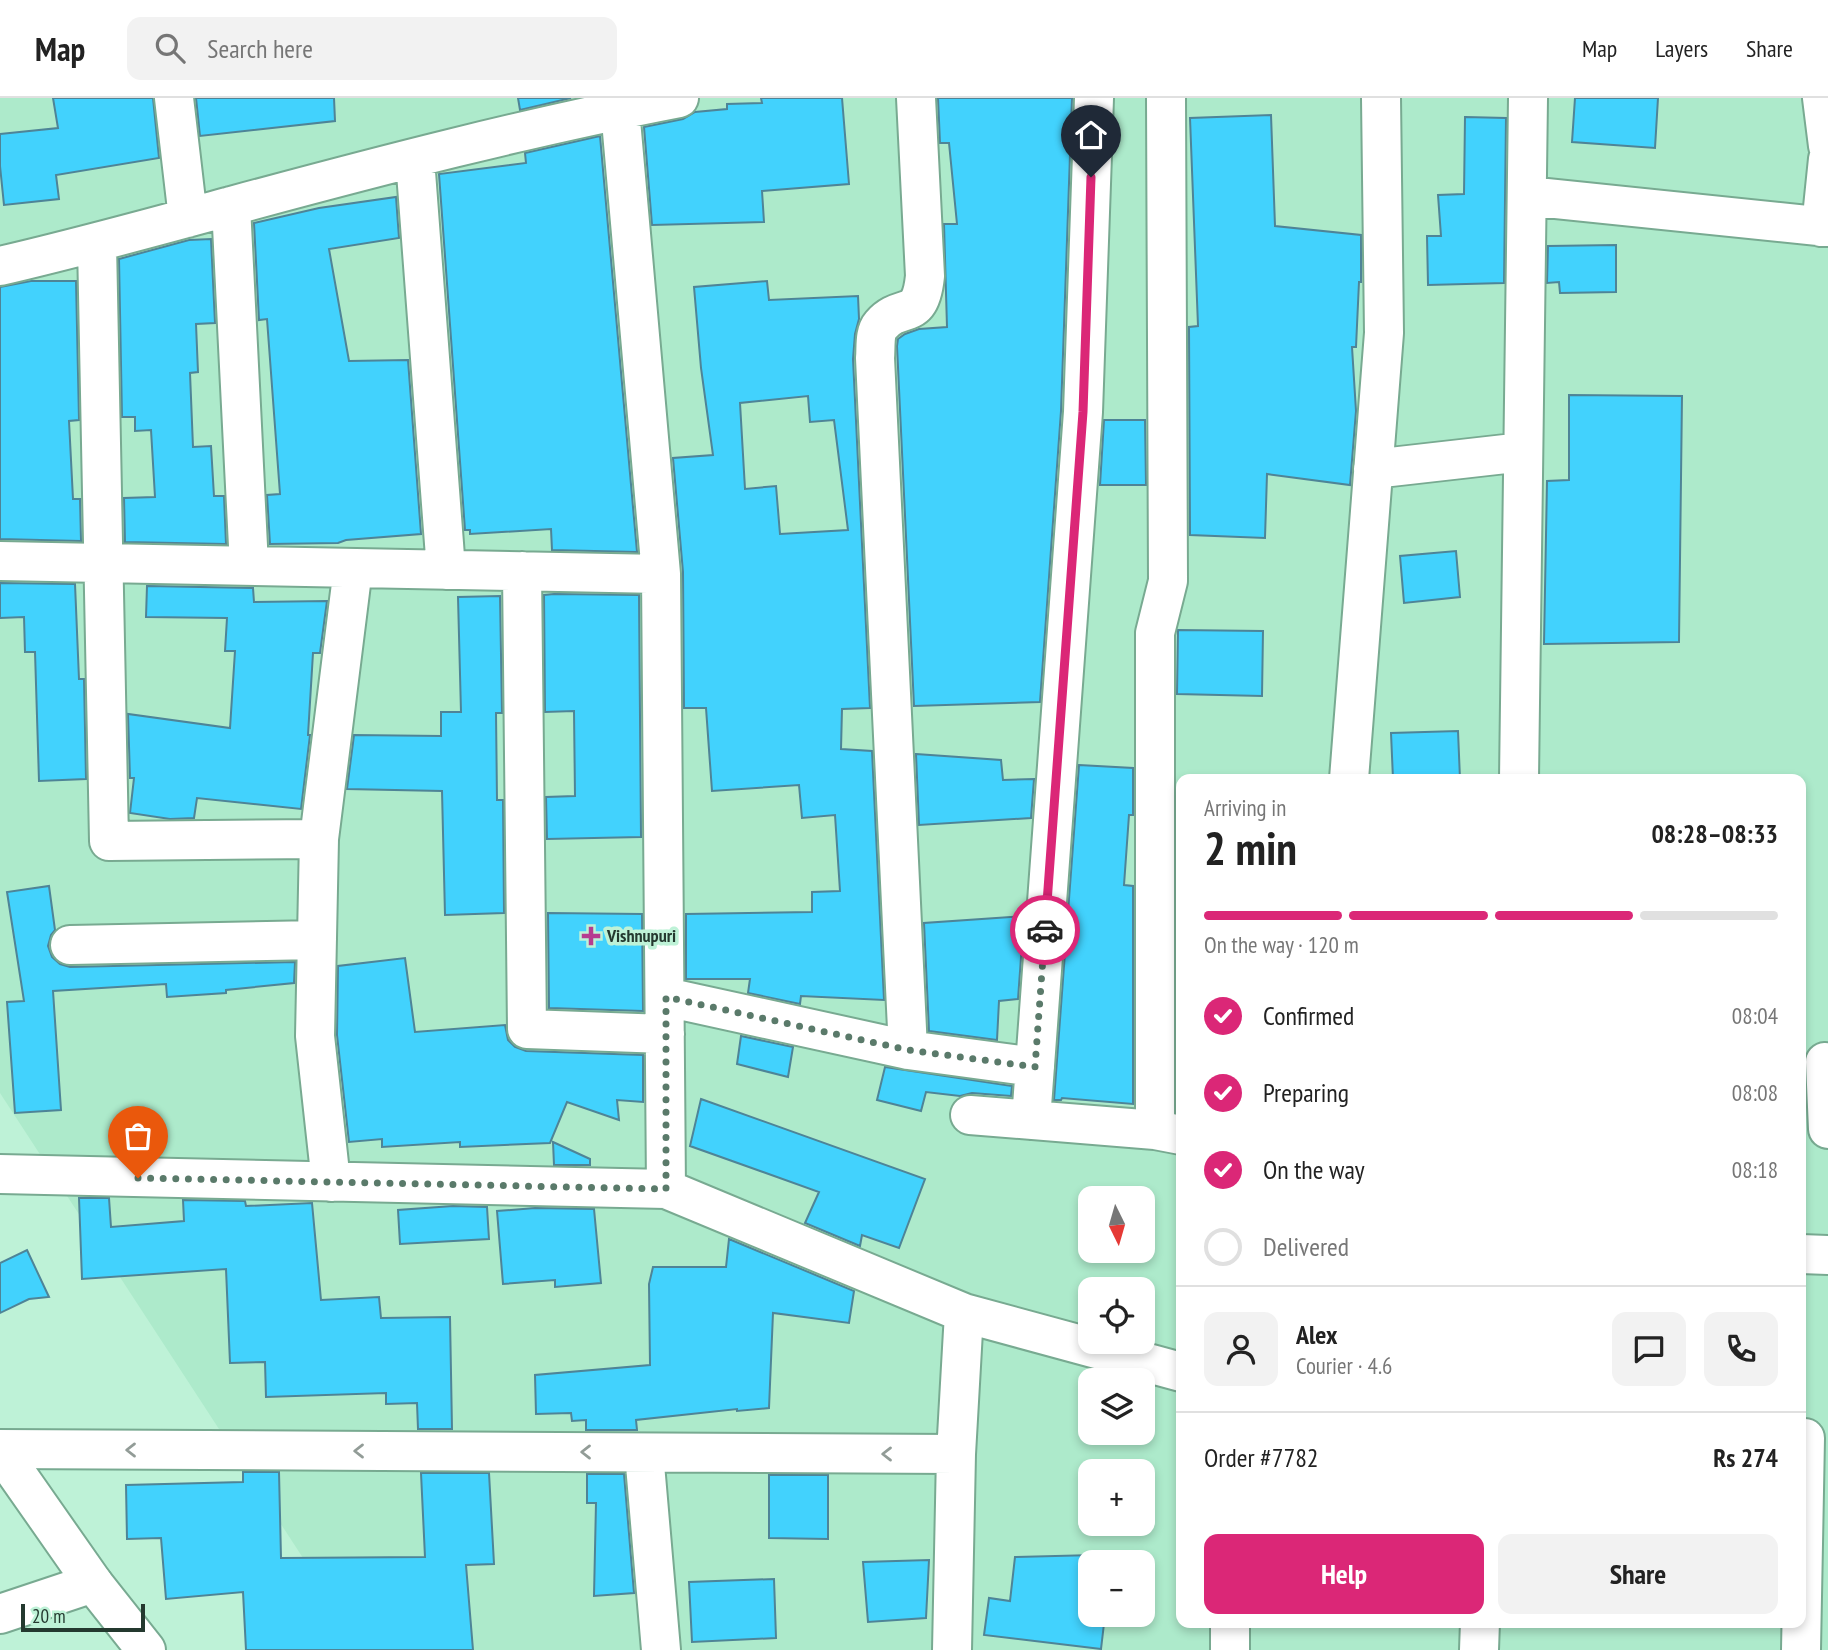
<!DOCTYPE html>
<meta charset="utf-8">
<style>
body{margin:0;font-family:"PT Sans Narrow",sans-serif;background:#f2f2f2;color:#222;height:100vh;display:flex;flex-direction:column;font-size:26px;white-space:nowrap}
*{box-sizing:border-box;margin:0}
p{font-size:23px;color:#767676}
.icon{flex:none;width:38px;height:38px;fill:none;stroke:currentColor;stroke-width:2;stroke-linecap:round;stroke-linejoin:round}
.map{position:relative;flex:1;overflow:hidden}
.drawer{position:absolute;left:1176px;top:676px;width:630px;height:854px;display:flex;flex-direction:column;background:#fff;border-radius:14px;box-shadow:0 4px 10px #0003}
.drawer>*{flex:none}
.needle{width:46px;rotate:175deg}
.fabs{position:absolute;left:1078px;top:1088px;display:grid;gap:14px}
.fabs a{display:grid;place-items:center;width:77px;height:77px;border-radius:14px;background:#fff;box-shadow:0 4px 10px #0003;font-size:35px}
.scale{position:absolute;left:21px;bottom:18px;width:124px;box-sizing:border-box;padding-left:7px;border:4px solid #24392f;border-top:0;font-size:19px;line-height:24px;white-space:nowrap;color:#24392f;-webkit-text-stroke:5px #bef2d7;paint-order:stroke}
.pin{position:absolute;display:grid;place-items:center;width:60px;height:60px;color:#fff;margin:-72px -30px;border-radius:50% 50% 50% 0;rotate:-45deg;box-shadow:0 0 7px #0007}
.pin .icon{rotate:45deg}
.courier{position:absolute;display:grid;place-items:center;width:70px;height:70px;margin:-35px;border:5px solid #db2777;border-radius:50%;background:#fff;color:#222;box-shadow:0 2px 9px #0007}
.headline em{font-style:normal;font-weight:700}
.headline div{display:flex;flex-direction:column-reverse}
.headline{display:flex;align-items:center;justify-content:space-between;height:119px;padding:0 28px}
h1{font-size:46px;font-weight:700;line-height:52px}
.bar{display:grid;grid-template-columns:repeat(4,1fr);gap:10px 7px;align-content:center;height:84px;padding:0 28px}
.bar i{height:9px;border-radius:5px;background:#e0e0e0}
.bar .selected{background:#db2777}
.bar p{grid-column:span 4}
.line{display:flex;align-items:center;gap:18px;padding:0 28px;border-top:2px solid #e0e0e0}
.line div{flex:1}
.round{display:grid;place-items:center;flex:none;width:74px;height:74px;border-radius:14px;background:#f2f2f2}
ol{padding:0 28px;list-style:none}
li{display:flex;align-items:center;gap:21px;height:77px}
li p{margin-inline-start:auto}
li .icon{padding:7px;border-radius:50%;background:#db2777;color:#fff;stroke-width:4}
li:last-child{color:#767676}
li i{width:38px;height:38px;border:4px solid #e0e0e0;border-radius:50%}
.action{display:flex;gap:14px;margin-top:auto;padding:14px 28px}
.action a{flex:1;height:80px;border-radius:14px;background:#db2777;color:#fff;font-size:28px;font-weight:700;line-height:80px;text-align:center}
.action a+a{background:#f2f2f2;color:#222}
header{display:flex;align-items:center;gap:42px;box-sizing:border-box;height:98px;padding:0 35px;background:#fff;border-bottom:2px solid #e0e0e0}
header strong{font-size:33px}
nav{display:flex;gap:38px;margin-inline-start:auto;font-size:24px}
.search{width:490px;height:63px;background:#f2f2f2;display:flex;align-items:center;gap:18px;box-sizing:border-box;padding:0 24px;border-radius:14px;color:#767676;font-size:26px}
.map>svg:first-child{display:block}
</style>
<header>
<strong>Map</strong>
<div class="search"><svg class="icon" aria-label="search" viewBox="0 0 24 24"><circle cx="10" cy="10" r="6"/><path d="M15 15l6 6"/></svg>Search here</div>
<nav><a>Map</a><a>Layers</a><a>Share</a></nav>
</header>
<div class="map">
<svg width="1828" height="1552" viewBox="0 0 1828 1552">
<rect width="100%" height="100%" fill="#bef2d7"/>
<!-- built -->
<path fill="#adeacb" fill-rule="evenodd" d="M0 0H1828V1552H363L0 995ZM1181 681H1801V1524H1181ZM1090 1101H1143V1153H1090ZM1090 1192H1143V1244H1090ZM1090 1283H1143V1335H1090ZM1090 1374H1143V1426H1090ZM1090 1465H1143V1517H1090Z"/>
<!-- building -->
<path fill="#42d2fd" stroke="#4e8497" stroke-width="2" fill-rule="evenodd" d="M53 0H153L159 60 56 77 59 101 4 107 0 68V36L58 30Z
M196 0H334L335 23 200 38Z
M518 0H571L520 12Z
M761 0H842L849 86 762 93 764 124 652 127 644 29 683 21 695 14 727 11V6L762 5Z
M938 0H1072L1061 313 1040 604 914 608 897 248 898 241 905 236 919 231 947 229 944 126H957L949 45H940Z
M1575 0H1658L1655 50 1572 44Z
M1271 17 1275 128 1361 137V184H1359L1356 249H1352L1356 313 1350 387 1267 376 1265 440 1190 437 1189 229 1198 228 1190 20Z
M1465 19 1506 20 1504 185 1428 187 1427 138H1441L1438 97 1464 96Z
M600 38 637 454 552 452 551 431 470 436V432H465L439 76 526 65 525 55Z
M396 99 399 140 329 151 349 263 408 262 421 436 346 442 338 445 270 446 267 397 280 396 267 221 259 222 254 125 319 110Z
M211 141 215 225 196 226 198 274 190 275 193 349 211 348 214 398H224L226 446 125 444 124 400 155 399 151 332 135 333V319H122L119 161 189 142Z
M1616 147V194L1560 195 1559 184 1547 185 1548 148Z
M31 183H76L79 322 69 323 73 401H80L81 443 0 441V189Z
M767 183 769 202 858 198 859 221 855 236 853 261 870 610 842 611 841 651 872 653 884 902 801 898 800 906 748 895 750 881H686V816L812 814V794L840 793 835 717 802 720 799 687 712 693 706 610H684L683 474 673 360 713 357 701 270 694 189ZM808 298 810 324 834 322 848 432 780 436 776 388 745 391 740 305Z
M1569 297 1682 298 1679 544 1544 546 1547 383 1569 382Z
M1104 322H1145L1146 387H1100Z
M1456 453 1460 499 1404 505 1400 458Z
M0 485 75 486 79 581H84L86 681 39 683 35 554H25L24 519 0 520Z
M147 488 253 490 254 504 327 503 320 555H313L308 637H310L301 711 197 700 194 720 170 721 130 715 134 680H130L128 616 230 630 235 553H225L227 520 146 519Z
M554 496 639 497 641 739 547 741 546 699 575 698 574 613 545 614 544 497Z
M500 498 502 615H496L497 702H503L504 815 445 817 442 693 347 691 354 637 441 638V614H461L458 499Z
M1178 532 1263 533 1262 598 1177 596Z
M1458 633 1460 681H1393L1391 635Z
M916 656 1001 662 1003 682 1034 681 1031 720 919 727Z
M1079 667 1133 670V717H1129L1124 787 1133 788V1006L1062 1000 1061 1002H1054Z
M49 788 55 832 51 837 48 848 52 859 60 866 70 869 295 864 294 885 226 892V895L167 899 166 886 53 893 61 1012 15 1015 7 904 24 903 7 794Z
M548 815 642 816 643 913 549 910Z
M1024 818 1018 901 999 903 997 942 929 933 924 825Z
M405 860 415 934 505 927 508 942 515 949 526 953 643 957V1004L617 1002 619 1022 567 1004 550 1045 460 1049V1044L382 1049V1041L349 1044 337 937 338 868Z
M741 938 793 949 788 979 737 966Z
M885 969 1012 988 1011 998 972 995 960 998 926 994 921 1013 877 1002Z
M701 1001 925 1081 899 1150 862 1137 860 1148 805 1125 819 1094 690 1048Z
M553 1044 590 1061V1067H554Z
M79 1100H109L111 1129 184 1123 183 1102 245 1103 246 1108 312 1105 321 1202 379 1199 381 1220 450 1219 452 1331H418L417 1305 386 1306V1295L266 1299 265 1264 230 1265 226 1171 82 1181Z
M453 1108 487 1109 489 1141 400 1146 398 1112Z
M535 1110 594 1111 601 1185 555 1189V1182L503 1186 497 1113Z
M729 1141 854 1193 849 1225 773 1215 769 1310 737 1313V1311L636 1322 637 1332H586V1322L572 1323 571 1315 536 1316 535 1277 650 1267 649 1186 653 1169H726Z
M27 1152 49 1199 29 1201 0 1215V1165Z
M243 1374H279L281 1460 425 1459 421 1375H489L494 1466 466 1467 473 1552H246L243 1494 166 1501 161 1440 127 1441 126 1387 243 1384Z
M587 1376H624L634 1495 594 1498 596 1405H587Z
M769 1377H828V1441L769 1440Z
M1094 1457 1093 1465H1090L1086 1517H1105L1101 1551 984 1537 989 1500 1010 1503 1015 1459Z
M929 1462 926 1520 868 1524 863 1464Z
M774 1481 776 1540 692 1544 689 1484Z"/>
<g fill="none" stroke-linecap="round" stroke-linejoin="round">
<!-- minor casing -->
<g stroke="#78aa91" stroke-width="42">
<path id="minor" d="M174 0 188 120
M1166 0 1168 483 1155 535V1032L1181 1037
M1822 0 1828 48
M620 11 661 476 666 1091
M415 61 446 472
M1527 98 1828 129
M231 108 249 468
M1821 129 1828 61
M97 146 109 743 319 741
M0 168C78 150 154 129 231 108 379 68 528 29 679 0
M1373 371 1523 354
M0 463 661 476
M522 473 527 931 665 936
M1349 681 1384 235 1381 0
M1519 681 1528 0
M70 847 317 842
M666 899 908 952 1035 969
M908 952 875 260C876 250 874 235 881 227 902 203 920 226 925 178L916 0
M1825 964 1828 1031
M970 1017 1155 1032
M1031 1022 1083 314 1094 0
M0 1076 666 1091 964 1215 1181 1274
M331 1084 315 938 319 741 353 470
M1801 1156 1828 1157
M0 1351 956 1356
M644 1355 661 1552
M0 1516 93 1485
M952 1552 956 1356 964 1215
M1230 1552V1524
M1479 1552 1480 1524
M1801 1552 1805 1340"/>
</g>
<!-- tertiary casing -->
<g stroke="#78aa91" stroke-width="42">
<path id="tertiary" d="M0 1352 93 1485 146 1552"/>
</g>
<!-- minor -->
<use href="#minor" stroke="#fff" stroke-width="38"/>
<!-- tertiary -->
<use href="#tertiary" stroke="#fff" stroke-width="38"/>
</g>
<!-- one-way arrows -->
<defs><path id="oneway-chevron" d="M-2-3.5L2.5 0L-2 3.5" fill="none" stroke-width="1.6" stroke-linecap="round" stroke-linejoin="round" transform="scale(1.75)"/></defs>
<g stroke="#929c97">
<use href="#oneway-chevron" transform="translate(131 1352) rotate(-180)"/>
<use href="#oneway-chevron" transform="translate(359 1353) rotate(-180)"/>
<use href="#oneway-chevron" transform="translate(586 1354) rotate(-180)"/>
<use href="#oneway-chevron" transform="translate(887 1356) rotate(-180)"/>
</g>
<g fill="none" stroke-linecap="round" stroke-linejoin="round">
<!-- done -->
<path stroke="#5a7a6a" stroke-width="7" stroke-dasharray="0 12.6" d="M138 1080 666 1091V899L908 952 1035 969 1045 832"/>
<!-- route -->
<path stroke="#db2777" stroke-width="9" d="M1045 832 1083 314 1091 79"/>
</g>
<!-- markers -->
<path fill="#b63c90" stroke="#bef2d7" stroke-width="2.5" d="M587.5 827.5h7v7h7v7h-7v7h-7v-7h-7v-7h7z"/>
<g text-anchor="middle" stroke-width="7" stroke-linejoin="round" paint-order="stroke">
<!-- poi labels -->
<g font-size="18" font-weight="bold" fill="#24392f" stroke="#bef2d7" text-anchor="start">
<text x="607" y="844">Vishnupuri</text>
</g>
</g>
</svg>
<div class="fabs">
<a><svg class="needle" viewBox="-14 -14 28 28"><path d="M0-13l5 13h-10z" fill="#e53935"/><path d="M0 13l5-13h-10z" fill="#767676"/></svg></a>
<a><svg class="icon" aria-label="locate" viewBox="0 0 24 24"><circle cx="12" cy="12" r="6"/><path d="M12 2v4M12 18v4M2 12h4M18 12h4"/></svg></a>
<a><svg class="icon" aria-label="layers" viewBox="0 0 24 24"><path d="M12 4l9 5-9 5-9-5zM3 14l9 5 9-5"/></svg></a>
<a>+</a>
<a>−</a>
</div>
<div class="scale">20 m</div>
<div class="pin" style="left:138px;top:1080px;background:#ea580c"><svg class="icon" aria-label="bag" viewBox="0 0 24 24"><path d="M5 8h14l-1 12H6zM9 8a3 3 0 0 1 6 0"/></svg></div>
<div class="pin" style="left:1091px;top:79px;background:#1f2937"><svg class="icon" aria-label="home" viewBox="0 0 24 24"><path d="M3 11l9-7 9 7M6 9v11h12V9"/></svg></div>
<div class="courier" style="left:1045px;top:832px"><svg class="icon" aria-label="car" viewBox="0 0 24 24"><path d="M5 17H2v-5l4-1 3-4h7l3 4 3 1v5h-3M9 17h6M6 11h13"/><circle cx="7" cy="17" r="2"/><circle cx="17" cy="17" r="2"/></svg></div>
<section class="drawer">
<div class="headline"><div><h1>2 min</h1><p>Arriving in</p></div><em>08:28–08:33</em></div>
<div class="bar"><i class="selected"></i><i class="selected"></i><i class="selected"></i><i></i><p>On the way · 120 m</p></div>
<ol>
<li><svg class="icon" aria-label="check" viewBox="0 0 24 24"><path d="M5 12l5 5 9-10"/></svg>Confirmed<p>08:04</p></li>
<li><svg class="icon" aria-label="check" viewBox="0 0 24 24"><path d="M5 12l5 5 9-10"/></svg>Preparing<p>08:08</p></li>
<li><svg class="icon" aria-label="check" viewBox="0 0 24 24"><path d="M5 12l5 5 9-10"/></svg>On the way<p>08:18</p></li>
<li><i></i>Delivered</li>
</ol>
<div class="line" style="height:126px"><a class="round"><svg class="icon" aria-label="person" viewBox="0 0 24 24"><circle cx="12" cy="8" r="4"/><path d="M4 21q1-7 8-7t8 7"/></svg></a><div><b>Alex</b><p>Courier · 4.6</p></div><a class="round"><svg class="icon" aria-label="chat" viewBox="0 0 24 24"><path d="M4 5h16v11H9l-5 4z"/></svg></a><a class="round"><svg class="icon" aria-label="phone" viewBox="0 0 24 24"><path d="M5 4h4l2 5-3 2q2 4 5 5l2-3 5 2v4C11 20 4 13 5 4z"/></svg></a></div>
<div class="line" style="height:91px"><div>Order #7782</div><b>Rs 274</b></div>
<div class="action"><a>Help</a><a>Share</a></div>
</section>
</div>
